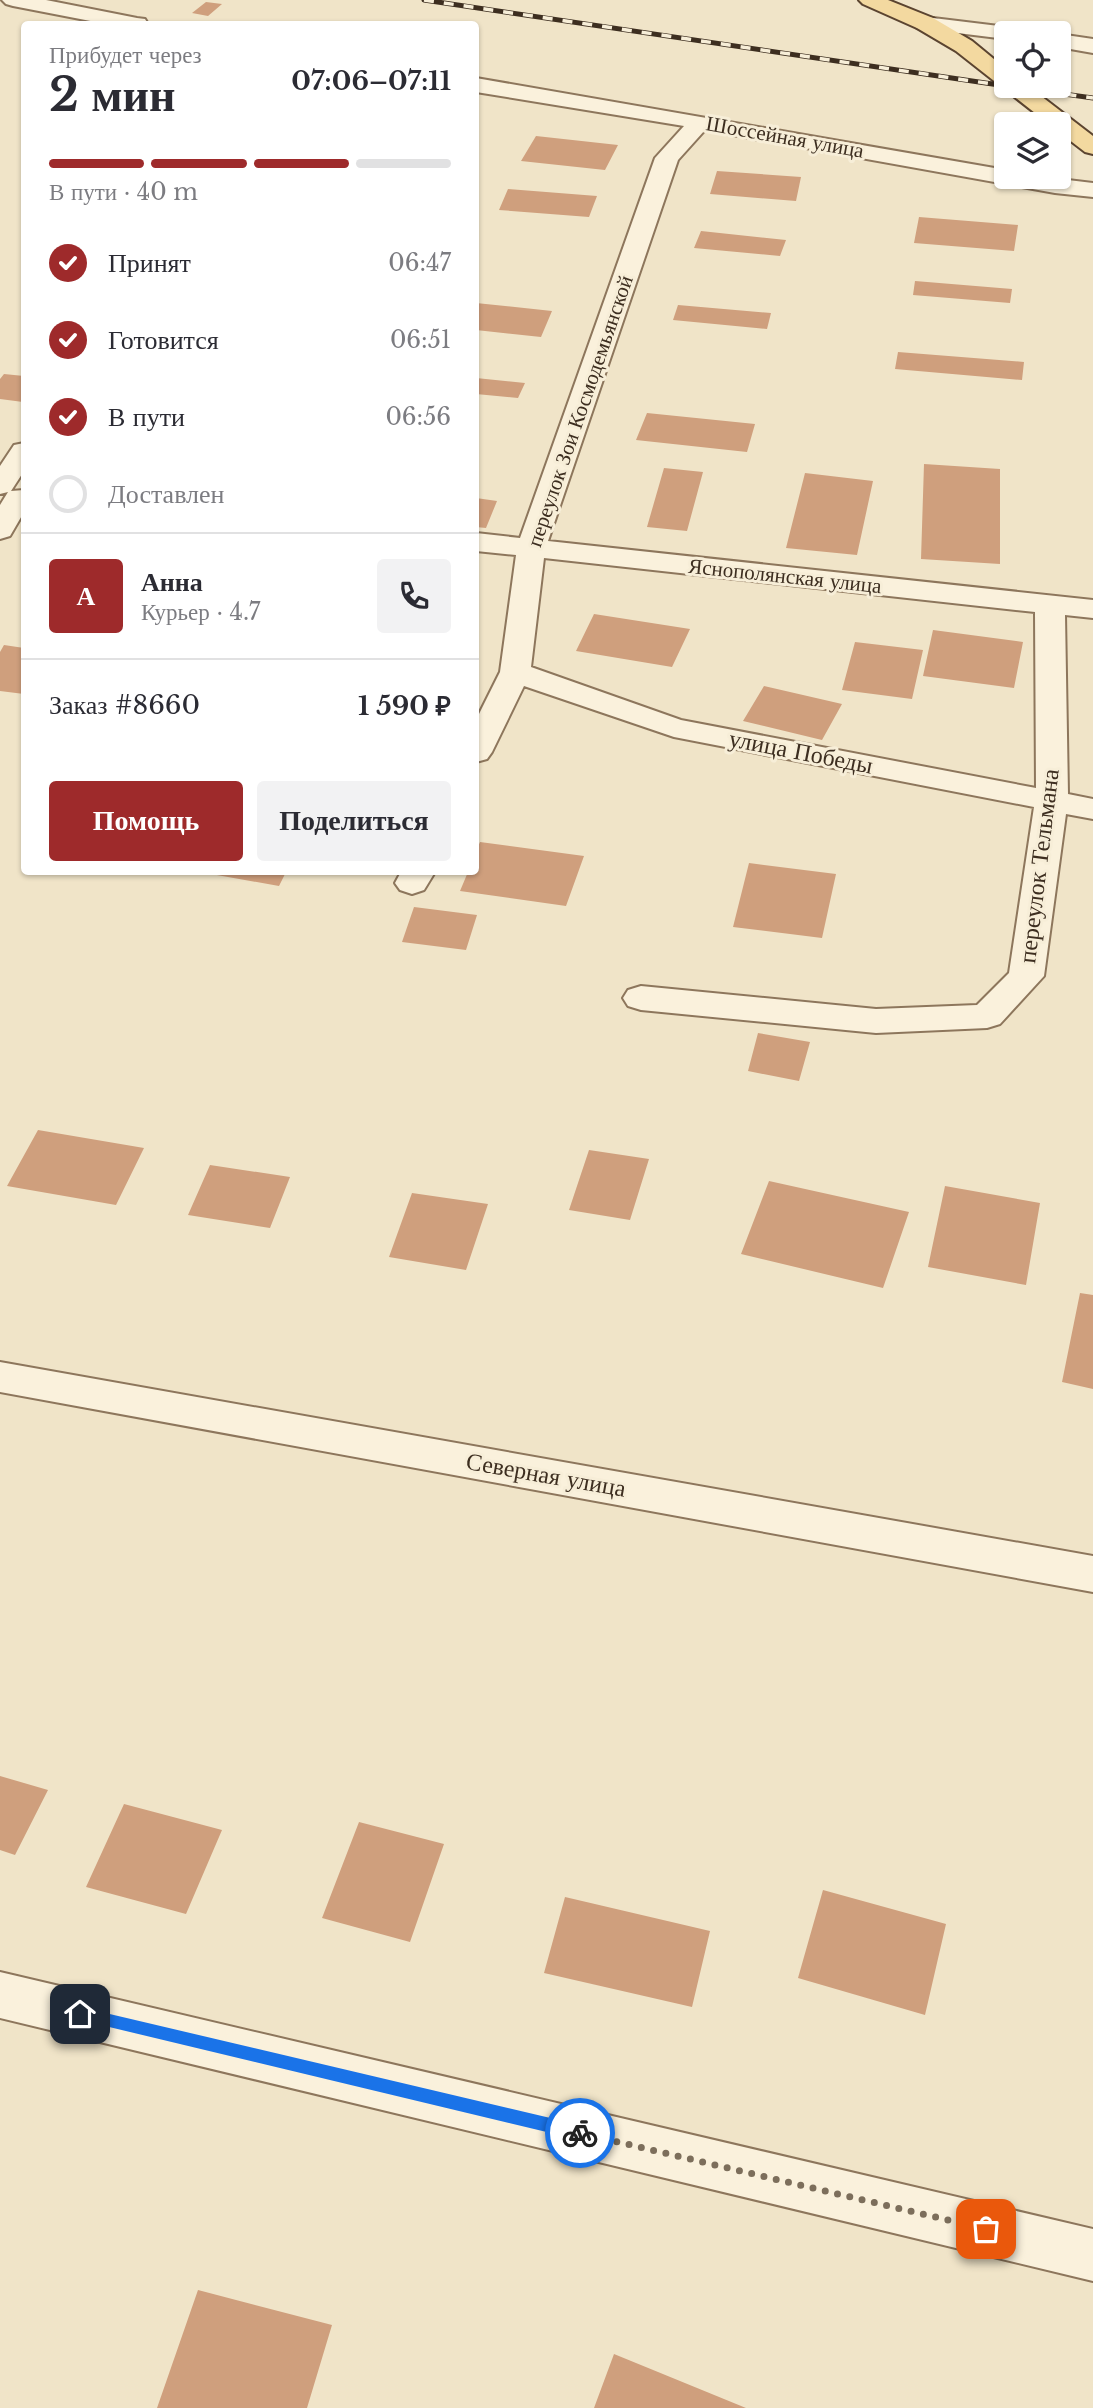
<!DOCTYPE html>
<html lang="ru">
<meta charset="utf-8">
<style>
body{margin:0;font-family:"Libre Baskerville",serif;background:#f2f2f3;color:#2b2b33;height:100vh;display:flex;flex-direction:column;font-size:26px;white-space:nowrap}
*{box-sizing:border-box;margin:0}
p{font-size:23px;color:#7c7c81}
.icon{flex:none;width:38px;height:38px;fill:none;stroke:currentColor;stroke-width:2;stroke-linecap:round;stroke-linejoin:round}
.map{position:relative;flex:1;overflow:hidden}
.drawer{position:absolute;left:21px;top:21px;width:458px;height:854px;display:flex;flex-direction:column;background:#fff;border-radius:7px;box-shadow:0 2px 5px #0004}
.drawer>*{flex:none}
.fabs{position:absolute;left:994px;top:21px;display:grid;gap:14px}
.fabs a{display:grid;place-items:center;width:77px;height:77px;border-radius:7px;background:#fff;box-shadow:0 2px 5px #0004;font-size:35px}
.pin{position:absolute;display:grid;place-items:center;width:60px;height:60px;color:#fff;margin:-30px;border-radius:14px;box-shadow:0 4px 10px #0006}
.courier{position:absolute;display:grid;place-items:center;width:70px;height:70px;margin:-35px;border:5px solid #1a73e8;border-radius:50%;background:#fff;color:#222;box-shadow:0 2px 9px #0007}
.summary em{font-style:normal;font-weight:800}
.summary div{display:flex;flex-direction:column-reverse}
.summary{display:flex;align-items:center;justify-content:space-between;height:119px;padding:0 28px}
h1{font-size:46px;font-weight:800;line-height:52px}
.bar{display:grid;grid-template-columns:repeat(4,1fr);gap:10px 7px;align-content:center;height:84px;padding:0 28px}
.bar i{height:9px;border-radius:5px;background:#e1e1e2}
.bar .current{background:#9e2a2b}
.bar p{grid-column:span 4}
.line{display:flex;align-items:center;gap:18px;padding:0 28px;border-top:2px solid #e1e1e2}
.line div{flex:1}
.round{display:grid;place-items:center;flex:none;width:74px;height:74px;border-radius:7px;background:#f2f2f3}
ol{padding:0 28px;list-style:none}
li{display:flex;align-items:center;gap:21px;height:77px}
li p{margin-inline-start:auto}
li .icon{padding:7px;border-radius:50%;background:#9e2a2b;color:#fff;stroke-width:4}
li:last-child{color:#7c7c81}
li i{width:38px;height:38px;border:4px solid #e1e1e2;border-radius:50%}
.action{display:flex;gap:14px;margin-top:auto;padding:14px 28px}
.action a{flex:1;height:80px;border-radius:7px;background:#9e2a2b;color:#fff;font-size:28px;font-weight:800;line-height:80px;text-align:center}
.action a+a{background:#f2f2f3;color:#2b2b33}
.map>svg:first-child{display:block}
</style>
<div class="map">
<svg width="1093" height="2408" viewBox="0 0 1093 2408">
<rect width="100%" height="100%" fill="#f0e4c8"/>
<!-- building -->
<path fill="#cf9f7d" d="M206 2 222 4 208 16 192 13Z
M536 136 618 145 605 170 521 161Z
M717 171 801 177 796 201 710 194Z
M508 189 597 196 589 217 499 210Z
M919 217 1018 225 1014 251 914 243Z
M701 231 786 240 780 256 694 248Z
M915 281 1012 289 1010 303 913 295Z
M476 303 552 311 541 337 476 330Z
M678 305 771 313 767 329 673 320Z
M898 352 1024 362 1022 380 895 369Z
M4 374 24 376 23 402 0 399V379Z
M476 378 525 383 518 398 476 394Z
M647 413 755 424 747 452 636 440Z
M924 464 1000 469V564L921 559Z
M664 468 703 472 687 531 647 527Z
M805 473 873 481 857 555 786 548Z
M476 498 497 501 486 528 476 527Z
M594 614 690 629 672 667 576 651Z
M933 630 1023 642 1014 688 923 676Z
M855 642 923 650 912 699 842 690Z
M4 645 24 648V694L0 691V652Z
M764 686 842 704 822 740 743 721Z
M480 842 584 856 566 906 460 891 468 872H476V851Z
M749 863 836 874 822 938 733 927Z
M200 872H286L279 886Z
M414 907 477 915 466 950 402 942Z
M758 1033 810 1042 799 1081 748 1071Z
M38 1130 144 1148 116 1205 7 1186Z
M589 1150 649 1159 630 1220 569 1210Z
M210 1165 290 1177 270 1228 188 1215Z
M769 1181 909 1212 883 1288 741 1254Z
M945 1186 1040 1203 1026 1285 928 1267Z
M412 1193 488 1204 466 1270 389 1257Z
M1080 1293 1093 1295V1389L1062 1382Z
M0 1776 48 1790 15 1855 0 1850Z
M124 1804 222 1830 186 1914 86 1887Z
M359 1822 444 1844 410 1942 322 1918Z
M823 1890 946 1924 925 2015 798 1978Z
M565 1897 710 1931 692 2007 544 1973Z
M198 2290 332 2325 307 2408H157Z
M614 2354 746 2408H594Z"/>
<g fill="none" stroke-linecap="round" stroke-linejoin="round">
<!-- minor casing -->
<g stroke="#8d765c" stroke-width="4">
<path id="minor" d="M2 0H46L137 18 145 19 148 24H106L13 6 6 4Z
M925 17 1007 27 1015 28 1018 33H1006V39L917 28 914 23 917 18Z
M1059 34 1093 39V53L1059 47Z
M476 78 1006 170V177H1043L1093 183V197L1055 193 705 130 678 160 548 541 1093 600V618L1065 615 1068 794 1093 799V819L1066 814 1044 976 1000 1024 987 1028 876 1033 641 1010 628 1006 623 998 628 990 641 986 876 1009 977 1005 1009 973 1034 807 674 737 524 686 492 752 487 759 476 762V720L500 672 516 555 476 551V533L520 538 655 158 684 126 476 92ZM544 558 1035 612 1036 788 681 720 531 667Z
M24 443V471L11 491 24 490V512L10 536 0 539V505L8 492 0 494V466L14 445Z
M401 872H435L424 890 412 894 400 890 395 883Z
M0 1362 1093 1556V1592L0 1392Z
M0 1972 1093 2229V2281L0 2018Z"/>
</g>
<!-- major casing -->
<g stroke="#5b4430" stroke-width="4">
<path id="major" d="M859 0H888L933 18 972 41 1006 69V86H1028L1093 136V154L1085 152 1059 132V124H1049L956 51 917 28 863 4Z"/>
</g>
<!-- minor -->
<use href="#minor" fill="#faf1dc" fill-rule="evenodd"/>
<!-- major -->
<use href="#major" fill="#f3d9a0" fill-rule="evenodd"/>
<!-- rail casing -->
<g stroke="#3d2e20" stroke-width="5">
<path id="rail" d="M424 0 1006 86
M1007 86 1093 98"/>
</g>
<!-- rail -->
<use href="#rail" stroke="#f7eed8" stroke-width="3.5" stroke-dasharray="10" stroke-linecap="butt"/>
</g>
<!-- route -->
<path fill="#1a73e8" d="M80 2007 580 2125 586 2127 588 2133 586 2138 580 2140 80 2020 73 2014Z"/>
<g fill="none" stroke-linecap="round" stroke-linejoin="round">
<!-- done -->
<path stroke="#7c6e5b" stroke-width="7" stroke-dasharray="0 12.6" d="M580 2133 986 2229"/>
</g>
<g text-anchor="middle" stroke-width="6" stroke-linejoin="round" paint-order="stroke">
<!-- far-street labels -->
<g font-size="21" fill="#3d2e20" stroke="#f7eed8">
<text transform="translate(785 137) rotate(10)" y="7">Шоссейная улица</text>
<text transform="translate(580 411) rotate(-71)" y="7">переулок Зои Космодемьянской</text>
<text transform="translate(785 576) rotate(6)" y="7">Яснополянская улица</text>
</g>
<!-- street labels -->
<g font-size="24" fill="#3d2e20" stroke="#f7eed8">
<text transform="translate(801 752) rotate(11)" y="8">улица Победы</text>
<text transform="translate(1039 866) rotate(-83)" y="8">переулок Тельмана</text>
<text transform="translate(546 1475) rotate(10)" y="8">Северная улица</text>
</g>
</g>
</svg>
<div class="fabs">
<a><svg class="icon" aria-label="locate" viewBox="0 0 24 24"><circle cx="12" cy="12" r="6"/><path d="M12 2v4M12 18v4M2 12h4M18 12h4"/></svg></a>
<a><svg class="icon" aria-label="layers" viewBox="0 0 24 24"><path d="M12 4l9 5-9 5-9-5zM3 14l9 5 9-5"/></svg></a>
</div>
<div class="pin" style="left:986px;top:2229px;background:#ea580c"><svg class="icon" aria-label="bag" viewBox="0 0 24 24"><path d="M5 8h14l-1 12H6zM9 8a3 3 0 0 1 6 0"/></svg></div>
<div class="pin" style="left:80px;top:2014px;background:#1f2937"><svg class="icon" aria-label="home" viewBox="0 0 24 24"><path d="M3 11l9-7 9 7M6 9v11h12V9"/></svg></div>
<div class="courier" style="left:580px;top:2133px"><svg class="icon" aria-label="bike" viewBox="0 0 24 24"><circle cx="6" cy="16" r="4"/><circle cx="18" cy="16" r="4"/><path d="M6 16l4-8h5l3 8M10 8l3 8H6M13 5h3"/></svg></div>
<section class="drawer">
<div class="summary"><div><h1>2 мин</h1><p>Прибудет через</p></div><em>07:06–07:11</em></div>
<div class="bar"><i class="current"></i><i class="current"></i><i class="current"></i><i></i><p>В пути · 40 m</p></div>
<ol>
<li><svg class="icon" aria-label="check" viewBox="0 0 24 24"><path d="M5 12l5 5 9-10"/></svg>Принят<p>06:47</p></li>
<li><svg class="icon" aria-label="check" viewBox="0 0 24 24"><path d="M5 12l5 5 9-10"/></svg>Готовится<p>06:51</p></li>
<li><svg class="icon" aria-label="check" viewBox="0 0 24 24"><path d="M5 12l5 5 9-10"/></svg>В пути<p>06:56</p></li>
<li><i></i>Доставлен</li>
</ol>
<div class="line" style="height:126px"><b class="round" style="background:#9e2a2b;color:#fff">А</b><div><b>Анна</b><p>Курьер · 4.7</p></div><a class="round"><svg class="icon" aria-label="phone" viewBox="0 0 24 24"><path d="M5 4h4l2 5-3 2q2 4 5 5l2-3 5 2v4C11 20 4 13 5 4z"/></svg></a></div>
<div class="line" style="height:91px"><div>Заказ #8660</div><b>1 590 ₽</b></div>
<div class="action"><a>Помощь</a><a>Поделиться</a></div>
</section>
</div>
